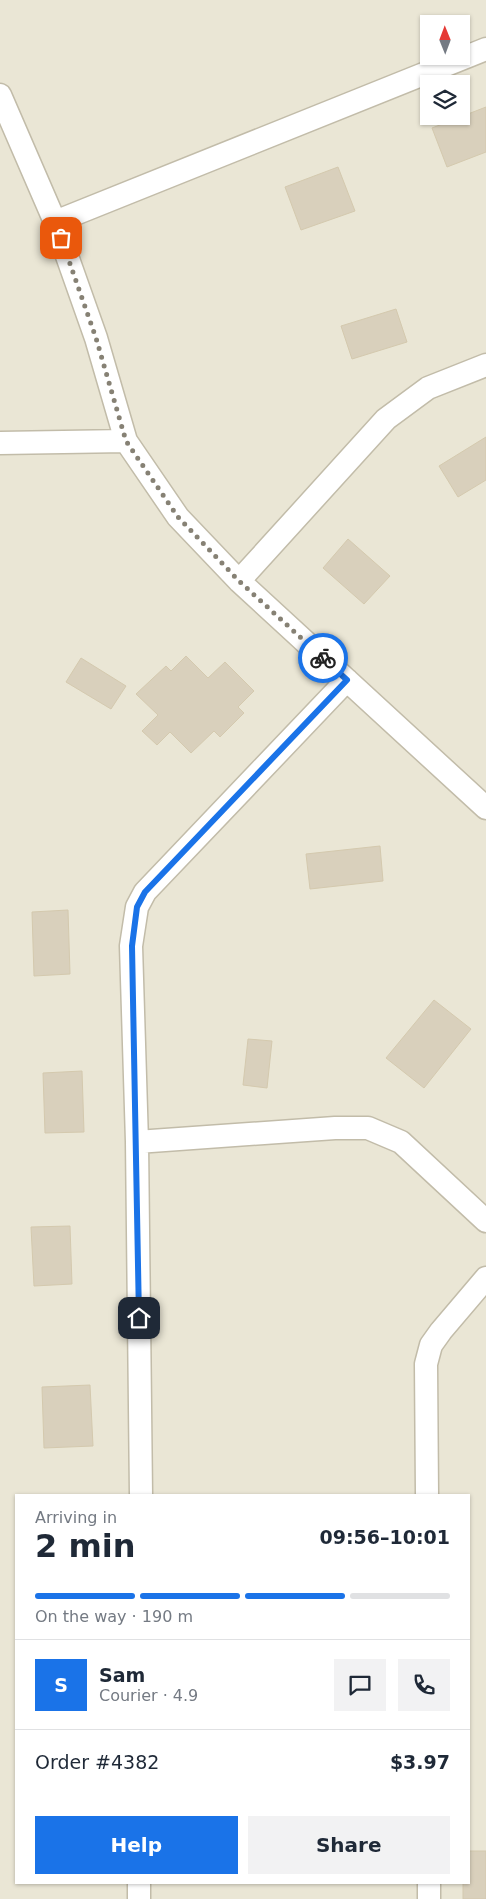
<!DOCTYPE html>
<meta charset="utf-8">
<style>
body{margin:0;font-family:"DejaVu Sans",sans-serif;background:#f2f2f3;color:#1f2937;height:100vh;display:flex;flex-direction:column;font-size:19px;white-space:nowrap}
*{box-sizing:border-box;margin:0}
p{font-size:16px;color:#747a83}
.icon{flex:none;width:28px;height:28px;fill:none;stroke:currentColor;stroke-width:2;stroke-linecap:round;stroke-linejoin:round}
.map{position:relative;flex:1;overflow:hidden}
.side{position:absolute;left:15px;top:1494px;width:455px;height:390px;display:flex;flex-direction:column;background:#fff;border-radius:0px;box-shadow:0 1px 4px #0004}
.side>*{flex:none}
.needle{width:32px;rotate:359deg}
.tools{position:absolute;left:420px;top:15px;display:grid;gap:10px}
.tools a{display:grid;place-items:center;width:50px;height:50px;border-radius:0px;background:#fff;box-shadow:0 1px 4px #0004;font-size:25px}
.pin{position:absolute;display:grid;place-items:center;width:42px;height:42px;color:#fff;margin:-21px;border-radius:10px;box-shadow:0 2px 8px #0006}
.courier{position:absolute;display:grid;place-items:center;width:50px;height:50px;margin:-25px;border:4px solid #1a73e8;border-radius:50%;background:#fff;color:#222;box-shadow:0 1px 6px #0007}
.headline em{font-style:normal;font-weight:700}
.headline div{display:flex;flex-direction:column-reverse}
.headline{display:flex;align-items:center;justify-content:space-between;height:85px;padding:0 20px}
h1{font-size:32px;font-weight:700;line-height:38px}
.bar{display:grid;grid-template-columns:repeat(4,1fr);gap:8px 5px;align-content:center;height:60px;padding:0 20px}
.bar i{height:6px;border-radius:4px;background:#e0e1e3}
.bar .current{background:#1a73e8}
.bar p{grid-column:span 4}
.line{display:flex;align-items:center;gap:12px;padding:0 20px;border-top:1px solid #e0e1e3}
.line div{flex:1}
.round{display:grid;place-items:center;flex:none;width:52px;height:52px;border-radius:0px;background:#f2f2f3}
.primary-button{display:flex;gap:10px;margin-top:auto;padding:10px 20px}
.primary-button a{flex:1;height:58px;border-radius:0px;background:#1a73e8;color:#fff;font-size:20px;font-weight:700;line-height:58px;text-align:center}
.primary-button a+a{background:#f2f2f3;color:#1f2937}
.map>svg:first-child{display:block}
</style>
<div class="map">
<svg width="486" height="1899" viewBox="0 0 486 1899">
<rect width="100%" height="100%" fill="#f6f3e8"/>
<!-- residential -->
<path fill="#eae6d5" fill-rule="evenodd" d="M0 0H486V1899H0ZM429 24H461V56H429ZM429 84H461V116H429ZM16 1495H469V1882H16Z"/>
<!-- building -->
<path fill="#d9d0bc" stroke="#d4c9ae" d="M486 107V152L447 167 432 128Z
M338 167 355 211 301 230 285 187Z
M396 309 407 342 352 359 341 326Z
M486 437V480L458 497 439 466Z
M348 539 390 576 364 604 323 568Z
M186 656 208 678 225 662 254 691 238 707 244 713 220 737 214 731 191 753 170 732 157 745 142 731 158 715 136 694 166 666 171 671Z
M81 658 126 686 111 709 66 682Z
M380 846 383 881 310 889 306 854Z
M68 910 70 974 34 976 32 912Z
M434 1000 471 1029 424 1088 386 1058Z
M248 1039 272 1041 267 1088 243 1085Z
M82 1071 84 1132 45 1133 43 1073Z
M70 1226 72 1284 34 1286 31 1227Z
M90 1385 93 1446 44 1448 42 1387Z
M469 1851H486V1899H463V1882H469Z"/>
<g fill="none" stroke-linecap="round" stroke-linejoin="round">
<!-- minor casing -->
<g stroke="#c2bca9" stroke-width="25">
<path id="minor" d="M0 95 55 222 96 338 126 441
M55 222 486 49
M0 443 126 441 178 517 239 581 486 808
M239 581 386 419 428 388 486 365
M137 1142 335 1128H368L401 1142 486 1221
M141 1495 137 1142 131 946 137 907 145 892 347 680
M427 1495 426 1364 431 1345 441 1331 486 1278
M429 1882V1899
M139 1899V1882"/>
</g>
<!-- minor -->
<use href="#minor" stroke="#fff" stroke-width="22"/>
</g>
<g fill="none" stroke-linecap="round" stroke-linejoin="round">
<!-- done -->
<path stroke="#868174" stroke-width="5" stroke-dasharray="0 9" d="M61 238 96 338 126 441 178 517 239 581 323 658"/>
<!-- route -->
<path stroke="#1a73e8" stroke-width="6" d="M139 1318 132 946 137 907 145 892 347 680 323 658"/>
</g>
</svg>
<div class="tools">
<a><svg class="needle" viewBox="-14 -14 28 28"><path d="M0-13l5 13h-10z" fill="#e53935"/><path d="M0 13l5-13h-10z" fill="#747a83"/></svg></a>
<a><svg class="icon" aria-label="layers" viewBox="0 0 24 24"><path d="M12 4l9 5-9 5-9-5zM3 14l9 5 9-5"/></svg></a>
</div>
<div class="pin" style="left:61px;top:238px;background:#ea580c"><svg class="icon" aria-label="bag" viewBox="0 0 24 24"><path d="M5 8h14l-1 12H6zM9 8a3 3 0 0 1 6 0"/></svg></div>
<div class="pin" style="left:139px;top:1318px;background:#1f2937"><svg class="icon" aria-label="home" viewBox="0 0 24 24"><path d="M3 11l9-7 9 7M6 9v11h12V9"/></svg></div>
<div class="courier" style="left:323px;top:658px"><svg class="icon" aria-label="bike" viewBox="0 0 24 24"><circle cx="6" cy="16" r="4"/><circle cx="18" cy="16" r="4"/><path d="M6 16l4-8h5l3 8M10 8l3 8H6M13 5h3"/></svg></div>
<section class="side">
<div class="headline"><div><h1>2 min</h1><p>Arriving in</p></div><em>09:56–10:01</em></div>
<div class="bar"><i class="current"></i><i class="current"></i><i class="current"></i><i></i><p>On the way · 190 m</p></div>
<div class="line" style="height:90px"><b class="round" style="background:#1a73e8;color:#fff">S</b><div><b>Sam</b><p>Courier · 4.9</p></div><a class="round"><svg class="icon" aria-label="chat" viewBox="0 0 24 24"><path d="M4 5h16v11H9l-5 4z"/></svg></a><a class="round"><svg class="icon" aria-label="phone" viewBox="0 0 24 24"><path d="M5 4h4l2 5-3 2q2 4 5 5l2-3 5 2v4C11 20 4 13 5 4z"/></svg></a></div>
<div class="line" style="height:65px"><div>Order #4382</div><b>$3.97</b></div>
<div class="primary-button"><a>Help</a><a>Share</a></div>
</section>
</div>
